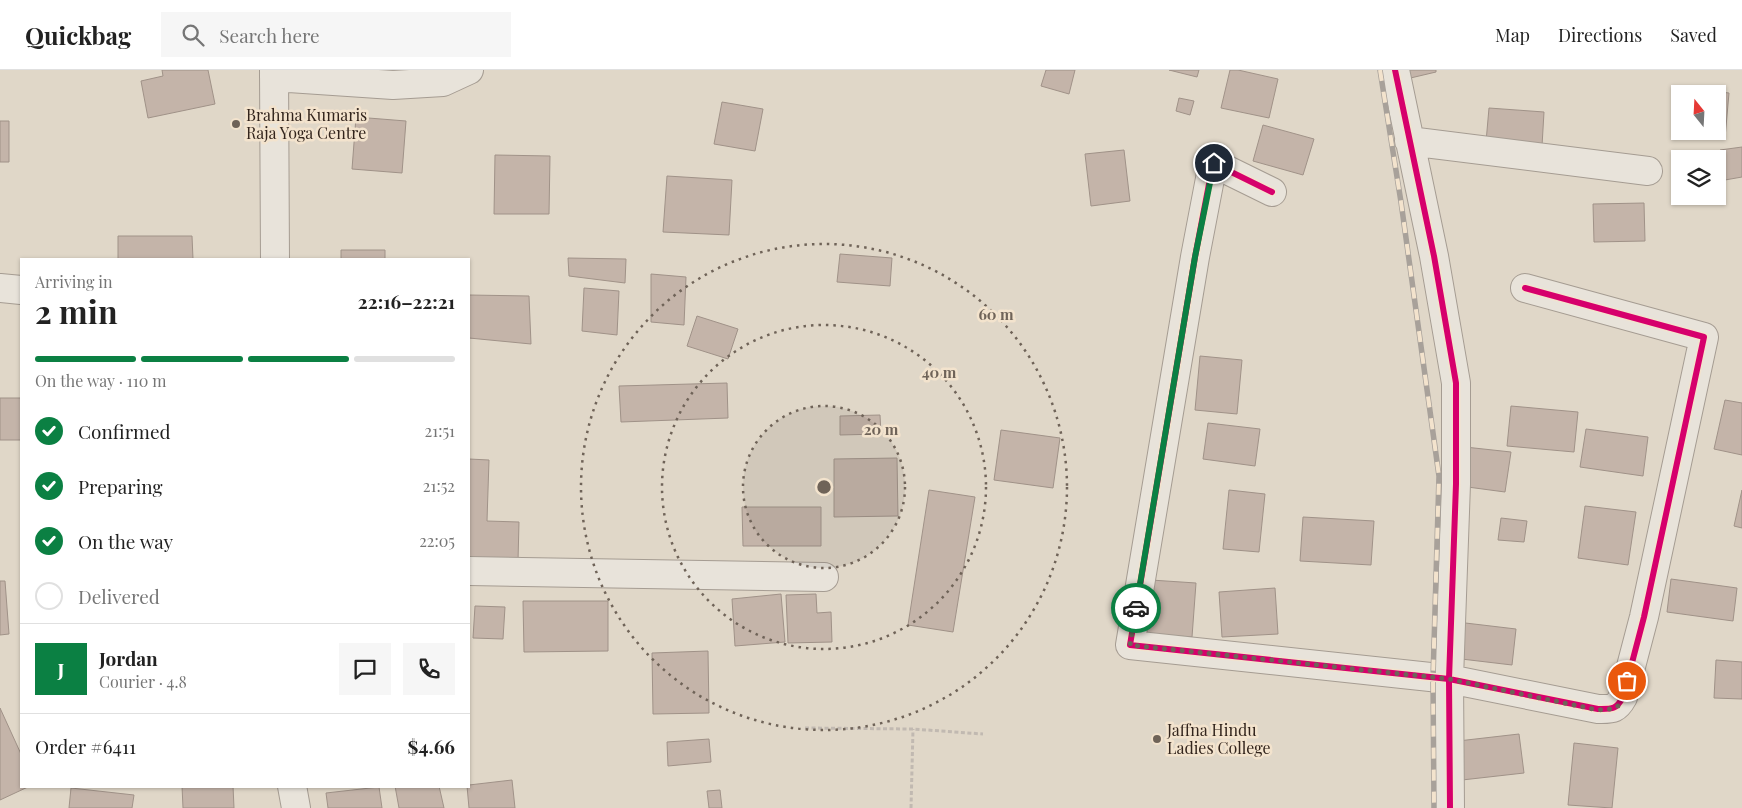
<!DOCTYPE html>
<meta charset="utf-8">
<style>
body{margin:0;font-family:"Playfair Display",serif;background:#f6f6f6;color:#222;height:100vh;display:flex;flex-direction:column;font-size:19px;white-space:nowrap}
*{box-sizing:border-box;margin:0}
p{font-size:16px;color:#767676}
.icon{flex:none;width:28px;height:28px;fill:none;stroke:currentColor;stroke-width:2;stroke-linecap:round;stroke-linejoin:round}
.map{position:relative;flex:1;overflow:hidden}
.panel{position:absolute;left:20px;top:188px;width:450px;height:530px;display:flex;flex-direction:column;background:#fff;border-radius:0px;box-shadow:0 1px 4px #0004}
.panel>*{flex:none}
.needle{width:32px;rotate:342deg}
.fabs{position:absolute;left:1671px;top:15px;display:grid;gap:10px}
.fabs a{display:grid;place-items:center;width:55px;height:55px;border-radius:0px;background:#fff;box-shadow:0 1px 4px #0004;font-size:25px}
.pin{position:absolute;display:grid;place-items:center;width:42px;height:42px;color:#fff;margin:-21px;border:2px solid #fff;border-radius:50%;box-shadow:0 1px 5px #0007}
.courier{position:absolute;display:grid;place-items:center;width:50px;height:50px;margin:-25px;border:4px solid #0b8043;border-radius:50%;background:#fff;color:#222;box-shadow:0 1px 6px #0007}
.head em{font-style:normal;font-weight:700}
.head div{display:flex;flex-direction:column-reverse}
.head{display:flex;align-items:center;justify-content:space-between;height:85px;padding:0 15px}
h1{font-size:32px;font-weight:700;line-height:38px}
.bar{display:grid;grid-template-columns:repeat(4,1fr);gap:8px 5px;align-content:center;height:60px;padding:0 15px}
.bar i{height:6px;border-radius:4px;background:#e0e0e0}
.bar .selected{background:#0b8043}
.bar p{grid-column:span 4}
.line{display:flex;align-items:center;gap:12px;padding:0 15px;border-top:1px solid #e0e0e0}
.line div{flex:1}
.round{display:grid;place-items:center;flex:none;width:52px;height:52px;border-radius:0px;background:#f6f6f6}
ol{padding:0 15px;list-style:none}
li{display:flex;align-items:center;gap:15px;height:55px}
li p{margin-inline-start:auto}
li .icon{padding:5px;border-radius:50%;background:#0b8043;color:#fff;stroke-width:4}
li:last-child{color:#767676}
li i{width:28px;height:28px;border:2px solid #e0e0e0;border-radius:50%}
header{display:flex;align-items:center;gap:30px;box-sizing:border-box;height:70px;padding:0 25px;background:#fff;border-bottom:1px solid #e0e0e0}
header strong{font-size:24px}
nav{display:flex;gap:28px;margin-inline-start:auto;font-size:18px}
.search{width:350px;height:45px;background:#f6f6f6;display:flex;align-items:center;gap:12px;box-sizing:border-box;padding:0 18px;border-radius:0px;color:#767676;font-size:19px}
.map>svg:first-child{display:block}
</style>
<header>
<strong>Quickbag</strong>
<div class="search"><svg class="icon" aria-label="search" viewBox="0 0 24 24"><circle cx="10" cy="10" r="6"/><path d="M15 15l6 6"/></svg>Search here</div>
<nav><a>Map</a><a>Directions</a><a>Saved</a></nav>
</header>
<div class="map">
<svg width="1742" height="738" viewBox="0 0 1742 738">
<rect width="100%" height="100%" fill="#e0d7c8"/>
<!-- building -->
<path fill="#c4b4a9" stroke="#a09288" d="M162 0H208L215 34 148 48 141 11 163 6Z
M1046 0H1075L1069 24 1041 16Z
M1169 0H1199L1197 7Z
M1230 0H1238L1278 9 1269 48 1221 38Z
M1399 0H1436V2L1402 10Z
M1695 19 1729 23 1725 68 1690 64 1691 61H1718V24H1695Z
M1179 28 1194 31 1190 45 1176 41Z
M722 32 763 39 755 81 714 74Z
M1489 38 1544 42 1542 76 1486 72Z
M356 47 406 51 402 103 352 99Z
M0 51H9V92H0Z
M1263 55 1314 69 1303 105 1253 91Z
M1742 77V107L1725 110 1720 80Z
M1124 80 1130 131 1091 136 1085 84Z
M495 85 550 86 549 144H494Z
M667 106 732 110 729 165 663 162Z
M1644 133 1645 171 1594 172 1593 134Z
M118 166H192L193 189H118Z
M341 180H385V189H341Z
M840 184 892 188 890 216 837 212Z
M568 188 626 189 625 213 569 206Z
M651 204 686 207 684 255 651 252Z
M584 218 619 221 617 265 582 261Z
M469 225 529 226 531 274 469 268Z
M697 246 738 259 728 289 687 276Z
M1200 286 1242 290 1237 344 1195 340Z
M727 313 728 348 621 352 619 316Z
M0 328H21V370H0Z
M1725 330 1742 333V385L1714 379Z
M1511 336 1578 342 1574 382 1507 376Z
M880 345 881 364 840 365V346Z
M1208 353 1260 359 1255 396 1203 389Z
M1586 359 1648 367 1643 406 1580 397Z
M1001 360 1060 368 1053 418 994 410Z
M1465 377 1511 382 1505 422 1460 416Z
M897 388 898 446 834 447V389Z
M469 389 489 390 487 451 519 452 518 491 469 489Z
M929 420 975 427 953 562 908 555Z
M1229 420 1265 424 1259 482 1223 479Z
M1742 420V458L1734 456Z
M1585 436 1636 442 1628 495 1578 488Z
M742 437H821V476H743Z
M1303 447 1374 451 1371 495 1300 491Z
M1501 448 1527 451 1524 472 1498 470Z
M1671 509 1737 518 1733 551 1667 542Z
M1151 510 1196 513 1192 567 1147 564Z
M0 511H5L9 564 0 565Z
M1275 518 1278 564 1222 567 1219 522Z
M781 524 785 572 735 576 732 529Z
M816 524 817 543 831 542 832 572 788 573 786 525Z
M523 531H608V581L524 582Z
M475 536 505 537 503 569 473 568Z
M1457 552 1516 559 1512 595 1453 588Z
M708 581 709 643 653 644 652 583Z
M1716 590 1742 592V629L1714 628Z
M0 638 21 684V716H30L0 730Z
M1519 664 1524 703 1462 710 1458 671Z
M709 669 711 692 668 696 667 672Z
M1574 673 1618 678 1612 738 1568 735Z
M512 710 515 738H469L467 716 469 715Z
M182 716H233L234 738H183Z
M395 716H439L444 738H399Z
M379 717 382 738H328L326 723Z
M71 718 134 725 132 738H69Z
M720 720 722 738H709L707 721Z"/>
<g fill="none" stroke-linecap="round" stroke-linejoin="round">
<!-- minor casing -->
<g stroke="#a59c92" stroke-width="30">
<path id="minor" d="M274 0 275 189
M1395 0 1434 186 1456 313V414L1449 609 1598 639C1612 639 1616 640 1623 627L1644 547 1704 267 1525 218
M274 7 393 15 443 12 469 0
M1409 71 1648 101
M1272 122 1213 93 1195 187 1130 575 1449 609 1450 738
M0 218 21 220
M469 501 824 507
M292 716 296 738"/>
</g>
<!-- path -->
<path stroke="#c1b9b1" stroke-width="3" stroke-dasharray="4 2.5" stroke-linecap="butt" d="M805 658 913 659 983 664
M911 738 913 659"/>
<!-- minor -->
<use href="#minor" stroke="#e8e3da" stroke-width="28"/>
<!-- rail casing -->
<g stroke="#a8a19a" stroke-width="5.5">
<path id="rail" d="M1380 0 1401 132 1439 406 1433 608 1434 738"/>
</g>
<!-- rail -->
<use href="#rail" stroke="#f3e3cd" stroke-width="4" stroke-dasharray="11" stroke-linecap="butt"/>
<!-- cycleway casing -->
<g stroke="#f3e3cd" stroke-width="9">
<path id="cycleway" d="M1395 0 1434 186 1456 313V414L1449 609 1598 639C1612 639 1616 640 1623 627L1644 547 1704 267 1525 218
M1272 122 1213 93 1195 187 1130 575 1449 609 1450 738"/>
</g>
<!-- cycleway -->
<use href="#cycleway" stroke="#d6006c" stroke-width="6"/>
</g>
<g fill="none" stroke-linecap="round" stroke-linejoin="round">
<!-- done -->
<path stroke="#6f6358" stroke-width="5" stroke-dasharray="0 9" d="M1136 538 1130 575 1449 609 1598 640 1611 639 1618 636 1627 611"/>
<!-- route -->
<path stroke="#0b8043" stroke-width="6" d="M1136 538 1195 187 1214 93"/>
</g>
<!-- distance rings -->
<circle cx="824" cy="417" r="81" fill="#6f6358" fill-opacity=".12"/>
<g fill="none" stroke="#6f6358" stroke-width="2.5" stroke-dasharray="2.5 5">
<circle cx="824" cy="417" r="81"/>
<circle cx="824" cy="417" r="162"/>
<circle cx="824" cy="417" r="243"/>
</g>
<!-- markers -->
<g fill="#6f6358" stroke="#f3e3cd" stroke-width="2">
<circle cx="236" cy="54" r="5"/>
<circle cx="1157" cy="669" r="5"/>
</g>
<g text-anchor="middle" stroke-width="5" stroke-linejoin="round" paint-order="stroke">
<!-- poi labels -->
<g font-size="16" fill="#32241c" stroke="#f3e3cd" text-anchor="start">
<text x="246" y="51">Brahma Kumaris<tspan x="246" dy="18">Raja Yoga Centre</tspan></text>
<text x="1167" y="666">Jaffna Hindu<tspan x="1167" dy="18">Ladies College</tspan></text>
</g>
</g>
<circle cx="824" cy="417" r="8" fill="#6f6358" stroke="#f3e3cd" stroke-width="2.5"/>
<g font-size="15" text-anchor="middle" font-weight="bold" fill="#6f6358" stroke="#f3e3cd" stroke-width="5" stroke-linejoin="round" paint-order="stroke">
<text x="996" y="250">60 m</text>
<text x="939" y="308">40 m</text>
<text x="881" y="365">20 m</text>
</g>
</svg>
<div class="fabs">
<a><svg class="needle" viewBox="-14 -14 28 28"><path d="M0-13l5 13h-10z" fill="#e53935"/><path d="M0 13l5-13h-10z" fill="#767676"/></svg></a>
<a><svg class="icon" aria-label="layers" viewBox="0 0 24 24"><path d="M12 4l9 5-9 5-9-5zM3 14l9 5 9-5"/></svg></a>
</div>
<div class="pin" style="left:1627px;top:611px;background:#ea580c"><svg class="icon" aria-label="bag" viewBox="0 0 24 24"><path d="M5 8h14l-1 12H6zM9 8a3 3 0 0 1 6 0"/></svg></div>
<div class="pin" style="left:1214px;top:93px;background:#1f2937"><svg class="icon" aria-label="home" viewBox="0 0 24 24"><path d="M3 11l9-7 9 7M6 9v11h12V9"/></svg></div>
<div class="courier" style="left:1136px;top:538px"><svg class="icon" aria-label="car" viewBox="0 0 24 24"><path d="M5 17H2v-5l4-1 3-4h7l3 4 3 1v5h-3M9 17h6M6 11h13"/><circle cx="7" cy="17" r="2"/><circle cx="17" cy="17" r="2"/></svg></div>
<section class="panel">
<div class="head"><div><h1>2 min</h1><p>Arriving in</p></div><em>22:16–22:21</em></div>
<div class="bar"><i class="selected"></i><i class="selected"></i><i class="selected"></i><i></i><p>On the way · 110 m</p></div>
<ol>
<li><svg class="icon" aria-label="check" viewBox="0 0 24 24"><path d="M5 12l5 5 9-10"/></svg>Confirmed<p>21:51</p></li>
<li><svg class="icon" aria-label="check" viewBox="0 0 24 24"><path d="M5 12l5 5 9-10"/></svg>Preparing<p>21:52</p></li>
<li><svg class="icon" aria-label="check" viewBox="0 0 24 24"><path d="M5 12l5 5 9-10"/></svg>On the way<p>22:05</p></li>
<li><i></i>Delivered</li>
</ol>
<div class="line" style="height:90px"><b class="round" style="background:#0b8043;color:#fff">J</b><div><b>Jordan</b><p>Courier · 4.8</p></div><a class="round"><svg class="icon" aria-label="chat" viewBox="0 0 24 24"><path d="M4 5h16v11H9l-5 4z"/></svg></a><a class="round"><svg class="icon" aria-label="phone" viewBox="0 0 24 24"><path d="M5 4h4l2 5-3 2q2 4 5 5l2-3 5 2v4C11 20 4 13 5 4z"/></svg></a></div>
<div class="line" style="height:65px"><div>Order #6411</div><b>$4.66</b></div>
</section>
</div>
